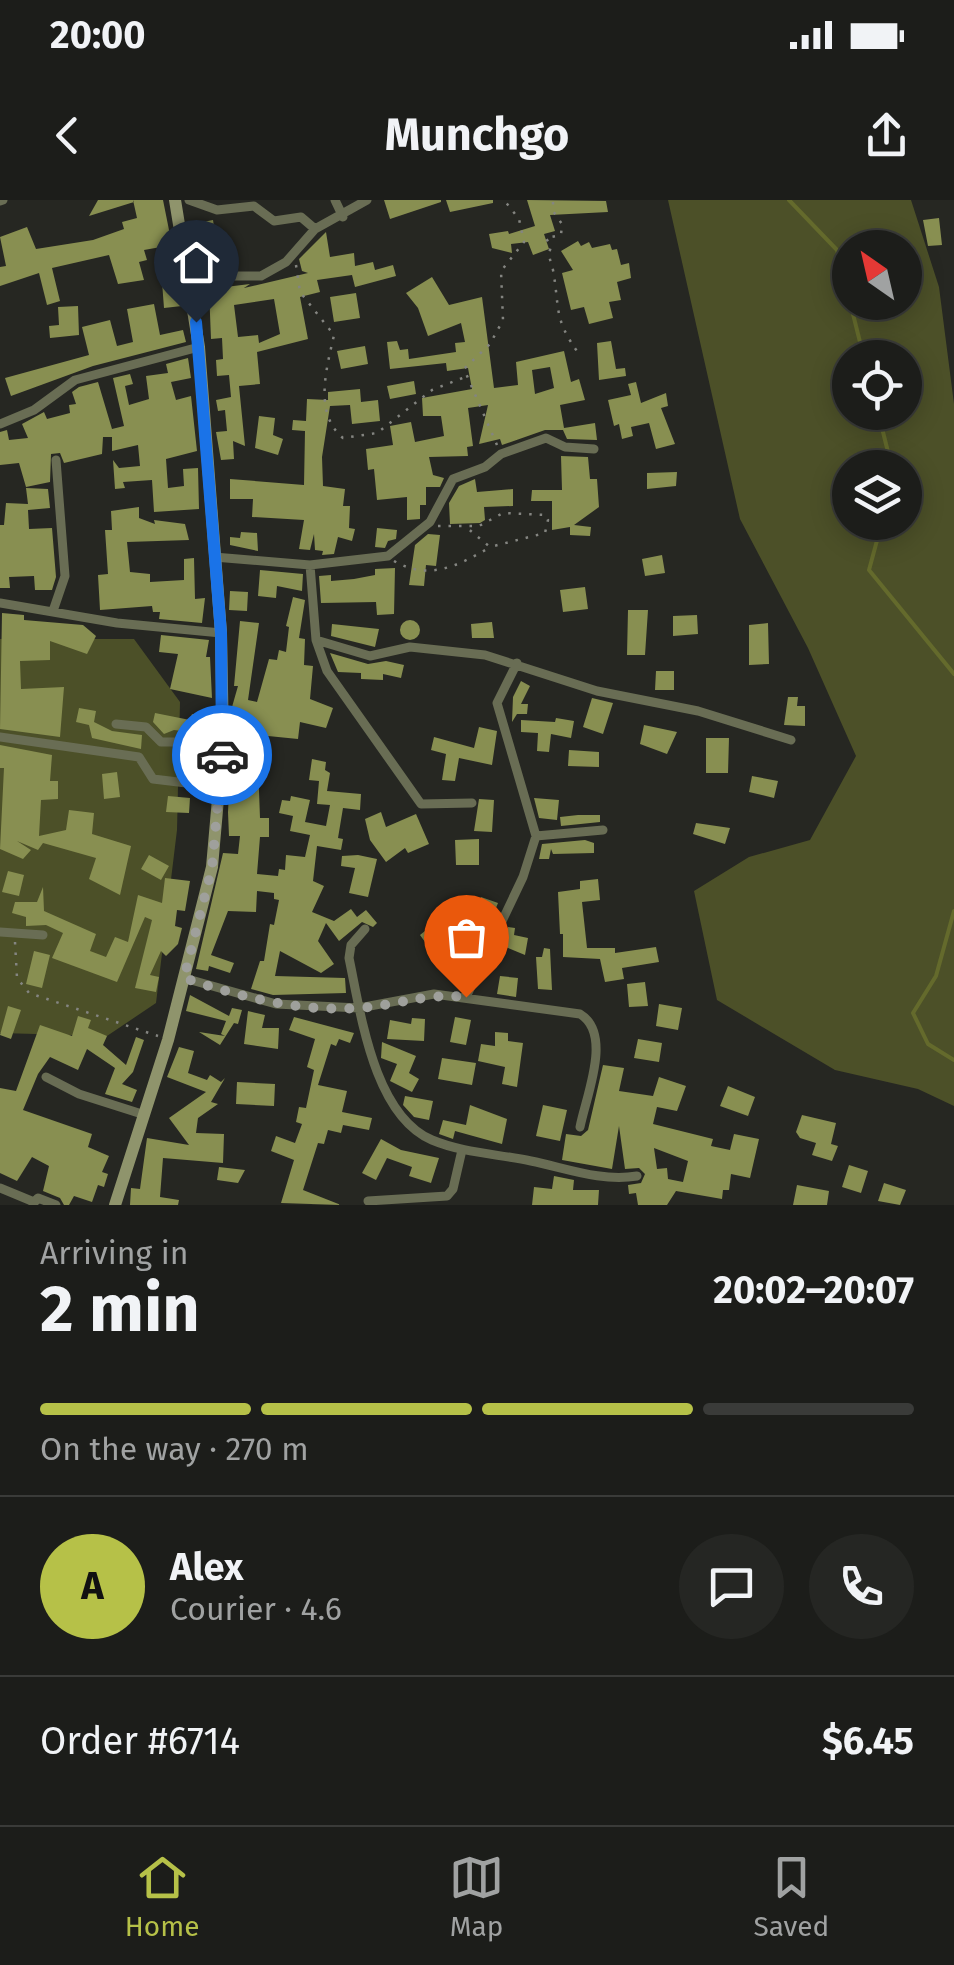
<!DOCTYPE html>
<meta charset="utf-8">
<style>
body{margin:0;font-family:"Fira Sans",sans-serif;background:#252623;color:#f1f3f6;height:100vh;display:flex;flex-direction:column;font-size:38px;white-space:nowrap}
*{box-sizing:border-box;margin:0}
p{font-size:32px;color:#a0a2a2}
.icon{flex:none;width:55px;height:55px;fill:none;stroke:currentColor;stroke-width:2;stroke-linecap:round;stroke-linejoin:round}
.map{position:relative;height:1005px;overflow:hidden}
.details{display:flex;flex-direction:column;background:#1c1d1a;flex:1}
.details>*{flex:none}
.needle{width:65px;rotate:326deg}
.fabs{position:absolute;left:832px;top:30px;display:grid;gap:20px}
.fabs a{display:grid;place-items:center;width:90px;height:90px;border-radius:50%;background:#1c1d1a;box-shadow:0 5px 25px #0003,0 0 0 2px #3a3b39;font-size:50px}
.pin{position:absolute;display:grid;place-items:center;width:85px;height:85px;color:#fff;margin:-102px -42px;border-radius:50% 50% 50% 0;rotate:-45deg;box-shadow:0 0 10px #0007}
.pin .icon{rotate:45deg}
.courier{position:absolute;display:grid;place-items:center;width:100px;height:100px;margin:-50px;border:8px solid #1a73e8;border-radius:50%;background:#fff;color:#222;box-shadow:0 2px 12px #0007}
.summary em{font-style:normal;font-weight:700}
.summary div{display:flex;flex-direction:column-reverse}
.summary{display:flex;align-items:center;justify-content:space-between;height:170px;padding:0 40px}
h1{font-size:65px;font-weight:700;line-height:75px}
.bar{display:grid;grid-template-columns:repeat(4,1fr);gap:15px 10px;align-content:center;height:120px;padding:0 40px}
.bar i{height:12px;border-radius:8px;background:#3a3b39}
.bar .on{background:#b6c148}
.bar p{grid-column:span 4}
.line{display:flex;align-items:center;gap:25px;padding:0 40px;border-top:2px solid #3a3b39}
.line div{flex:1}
.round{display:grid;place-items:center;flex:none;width:105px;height:105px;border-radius:52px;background:#252623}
.status{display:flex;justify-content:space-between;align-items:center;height:70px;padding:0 50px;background:#1c1d1a;direction:ltr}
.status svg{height:28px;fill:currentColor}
header{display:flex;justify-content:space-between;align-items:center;height:130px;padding:0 40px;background:#1c1d1a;font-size:45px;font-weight:700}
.dock{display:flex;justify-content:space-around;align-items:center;height:140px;border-top:2px solid #3a3b39;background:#1c1d1a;font-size:28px;color:#a0a2a2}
.dock a{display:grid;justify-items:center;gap:5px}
.dock .on{color:#b6c148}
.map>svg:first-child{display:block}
</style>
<div class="status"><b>20:00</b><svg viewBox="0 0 49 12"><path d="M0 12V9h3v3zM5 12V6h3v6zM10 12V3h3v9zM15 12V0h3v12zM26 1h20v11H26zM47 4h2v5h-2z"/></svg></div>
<header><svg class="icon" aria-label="back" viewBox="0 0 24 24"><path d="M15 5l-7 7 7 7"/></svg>Munchgo<svg class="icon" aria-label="share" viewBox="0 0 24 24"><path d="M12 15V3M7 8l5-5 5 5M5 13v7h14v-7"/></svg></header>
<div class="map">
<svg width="954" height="1005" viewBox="0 0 954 1005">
<rect width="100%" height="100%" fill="#262722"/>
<!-- green -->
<path fill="#4c5028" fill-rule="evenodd" d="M668 0H911L939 87 954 204V906L918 889 835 870 717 800 694 691 749 657 810 640 856 556 808 448 740 319ZM850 48H905V102H850ZM850 158H905V212H850ZM850 268H905V322H850Z
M0 439H134L180 502 177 630 156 803 107 836 0 833Z"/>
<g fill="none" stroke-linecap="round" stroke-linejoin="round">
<!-- stream -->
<path stroke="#646a2c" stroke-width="4" d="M789 0 837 50 864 158
M878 212 892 268
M882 322 869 370 954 474
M954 711 936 776 913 813 928 844 954 860"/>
</g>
<!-- building -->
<path fill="#888f51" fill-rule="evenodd" d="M98 0H133L134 2 89 16Z
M133 0H163L172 45 144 50 147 60 139 62 144 80 118 84 109 55 52 68 60 101 47 105 39 73 0 86V67L6 66 0 37 27 27 36 49 93 40 124 29 122 22 137 18Z
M384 0H441V2L390 19Z
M446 0H493V3L450 12Z
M527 0 606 1 608 12 550 15 555 31 544 34 549 49 533 55 528 42 511 44 512 53 492 48 489 34 508 31 509 34 535 26Z
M939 18 942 45 928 46 923 20Z
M213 20 220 66 212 68 206 39 196 40 195 31 199 30 198 23Z
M326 32 330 57 354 53 355 66 373 62 375 70 393 65 396 76 355 87 352 75 317 80 320 92 300 97 308 139 257 152 260 184 239 186 245 246 233 241 234 259 221 260 216 232 227 231 225 210 218 211 216 200 231 197 229 175 217 176 216 160 223 159 222 138 211 139 209 89 250 84 244 88 308 73 302 71 299 59ZM274 99 280 134 259 143 258 135 238 137 234 105Z
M578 41 581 46 589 42 592 48 610 44 612 50 617 49 621 65 629 63 631 78 617 82 621 100 609 102 613 118 589 124 584 107 571 110 562 73 573 70 561 51Z
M432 77 449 105 482 97 494 188 518 185 516 162 564 151 571 182 579 179 585 200 560 205 564 228 595 223 597 240 567 239 563 230H545L502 245 500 239 479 244 488 205 468 208 473 246 467 247 468 256 429 257 433 275 444 278 440 287H426V305H420V319L407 320V297L377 300 374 269 368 270 366 249 393 245 390 226 411 222 415 242 444 236 441 216H423L422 198 472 189 468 168 447 171 446 163 390 169 387 142 397 141 400 150 408 149 409 159 456 152 455 143 465 142 461 123 428 136 418 108 406 93ZM550 167 554 188 535 194 532 170Z
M178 80 182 106 164 108 162 82Z
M356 93 360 118 334 122 330 97Z
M154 104 160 135 183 130 186 142 93 166 11 196 5 178 89 155 82 127 110 120 117 146 133 142 127 109Z
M78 106 79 135 50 138 49 126 59 125 58 107Z
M611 141 616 169 625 168 626 176 599 180 597 143Z
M365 146 368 164 341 169 337 151Z
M188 158 191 178 171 182 176 200 191 196 197 251 166 259 168 288 184 286 183 269 198 268 199 309 154 312 152 280 123 282 125 288 115 289 113 260 119 268 140 266 138 245 112 251V237H103L102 254 64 263 60 253 51 254 50 282 26 287 19 263 0 265V232L7 230 9 240 28 238 22 224 44 212 47 219 70 213 69 205 76 204 72 192 79 187 98 182 112 229 124 226 113 178 130 174 133 184 125 186 129 205 149 199 146 176 168 173 166 164Z
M414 181 416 194 390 199 387 186Z
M636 182 641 203 666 193 668 206 661 208 675 244 656 249 649 223 631 227 633 236 622 239 619 224 614 226 608 200 631 195 628 184Z
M360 189 361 202 378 200 380 221 352 224 350 205 330 206 322 257 323 286 345 289 343 306H350L349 328 355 329 352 341 338 337 334 354 322 355 323 351 315 350 314 334 310 350 299 349 304 320 252 317 253 299H230V279L304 285 305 231 292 230 293 220 306 221 307 199 328 200V192Z
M259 216 275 218 273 235 283 239 278 255 255 248Z
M561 256 588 257 590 279H597L599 307 574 325 591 327 590 336 570 335V327L552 330V301H531L532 290H562Z
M677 272 676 286 647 289V273Z
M475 279 477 292 513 289V306L484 307 485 320 480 323 450 324 449 303 459 286Z
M26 288 48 289 50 308 28 310 29 329 52 328 56 377 52 390H35L34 376 9 377 10 388H0V325H4L6 303 28 304Z
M139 307V318L155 324 154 320 185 324 189 340 127 342 130 372 150 374V382L184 380V359L194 358 195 399 205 398 202 423 159 419 160 412H153L152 406 100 410 98 375 108 374 105 330H112L111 311Z
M377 328 397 330 396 339 388 341 385 348 375 347Z
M241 332 257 333 258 351 230 345V337L240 338Z
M428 334 440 335 436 366 426 365 424 386 409 385 415 345Z
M662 355 665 373 645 376 642 359Z
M395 368 394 414 377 415 376 402 321 403 319 376 331 375V381L354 379 375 375V369Z
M260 370 303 374 302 391 277 386 276 398 258 396Z
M585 387 588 409 563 412 560 390Z
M230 391 248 392 247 411 229 410Z
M293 397 305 400 299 438 305 439 304 465 313 466 310 499 333 508 326 528 300 522 298 539 258 535 256 549 234 546 239 510 232 507 238 486H234L240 421 259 423 248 500 257 502 269 459 277 460 279 450 286 452 289 427 286 426Z
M628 410H648L645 455H627Z
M2 413 24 415V420L83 425 96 436 87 454 50 441V460L20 461 21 489 64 487 60 537 0 529Z
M697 415 698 434 673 436V416Z
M400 430a10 10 0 1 1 20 0a10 10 0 1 1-20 0Z
M492 422 494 438H472L471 424Z
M768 423 769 464 749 465V425Z
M332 424 379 429 375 447 331 436Z
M161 435 209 440 206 457H210L212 498 170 489 178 454 159 452Z
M330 453 368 464 386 461 404 465 401 478 383 474V480L361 479V473L338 472Z
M656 471H674V490H655Z
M521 481 530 486 521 504H528L527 514H517L512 522 513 497Z
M788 497H798L797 506H805V526L784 525Z
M592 498 613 503 603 534 583 527Z
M79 508 96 511 94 522 112 531 142 535 141 549 92 538 89 525 76 522Z
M155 513 190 520 192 514 209 518 206 534 174 530 164 534 153 522Z
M556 518 574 521 571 538 551 534 549 552 537 551 538 533 521 532V520L555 522Z
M644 525 677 532 667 554 640 544Z
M479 527 497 531 492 565 459 558 455 581 442 580 446 554 431 550 434 537 474 548Z
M706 538H729L728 573H706Z
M0 545 52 555 50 581H58V599L41 600 39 636 66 630 69 610 94 613 92 634 131 646 120 695 89 679 96 658 43 643 38 650 17 641 31 650 23 659 0 649 4 568H0Z
M569 550 599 552V567L568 566Z
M312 559 326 562 325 570 330 573 327 591 361 594 360 610 343 608 338 638 343 639 341 650 317 646 313 681 324 686 312 712 334 721 351 709 357 717 366 710 377 723 373 727 362 722 339 741 326 723 318 741 334 764 321 773 280 751 275 776 345 778 346 793 273 795 251 789 260 761H264L270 724 274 725 279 700 274 699V693L257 691 256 712 228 711 211 755 234 763 230 773 209 766 208 771 196 769 223 653 238 654 240 636H229L228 612 229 591 242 592 241 564H258L260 618H269V637H260L257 674 278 676 279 669 285 670 286 655 305 657 310 635 290 631 293 616 279 613 282 600 290 601 291 596 310 600 305 622 326 626 330 605 317 604 319 581 309 580Z
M117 572 120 597 104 599 102 574Z
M752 576 778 581 774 598 749 592Z
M168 596 190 598 189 613 166 612Z
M534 598 559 600 557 620 539 618Z
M479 599 494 600 492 632 474 631Z
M381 612 386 627 416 614 429 644 408 653 405 648 386 662 370 640 365 619Z
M578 615H600V622L561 626 560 617Z
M696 623 730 628 725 644 693 634Z
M479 639V665H456L455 640Z
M585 640 594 643V653L553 654 551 649 549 659H539L542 644Z
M149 655 169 666 161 680 141 669Z
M358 655 377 659 368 697 349 693 355 668 341 666 342 656Z
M8 671 24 675 19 696 2 692Z
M165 678 190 681 185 711 177 710 175 726 182 728 178 744 166 756 161 751 150 775 159 777 156 792 135 788 152 720 145 717 117 782 52 758 63 733 46 725 26 726V717L12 713 15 702H37L43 687 44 711 96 734 90 751 106 757 115 737 128 742 138 695 162 703Z
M598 679 600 700 582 702 587 748H615V753L656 747 659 762 622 768 624 779 605 782 600 759 563 757V734H560L558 692 580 689V681Z
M481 697 498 703 489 725 473 720Z
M436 722 447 736 430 749 420 735Z
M508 727 515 728 514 735 528 738 525 755 501 745Z
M544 748 550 749 552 790 538 789 536 757H542Z
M34 751 50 755 42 788 26 784Z
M500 776 518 778 516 797 497 794Z
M645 782 648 806 629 807 627 784Z
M190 795 229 816 232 808 242 810 238 824 234 823 220 845 199 832 225 836 221 834 226 821 186 811Z
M659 804 682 808 678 830 656 826Z
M8 806 21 810 11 839 0 835Z
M248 811 265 815 262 828H279L278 849 244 844Z
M78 816 91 820 88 828 107 836 103 845 126 865 136 837 144 840 133 872 122 884 137 890 132 902 105 894 115 868 87 849 78 870 50 857 38 874 23 910 92 934 88 947 109 956 102 972 108 974 104 987 98 985 92 1002 74 996 69 1005H64L60 998 43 991 49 966 32 957 17 981 0 973V888L16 891 40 825 72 836Z
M294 817 354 833 350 843 339 839 336 846 331 844 318 885 347 891 342 912 372 918 369 930 343 925 341 933 328 930 324 944 318 943 303 990 341 1005 281 1003 294 960 271 951 276 936 295 943 302 924 296 922 299 907 306 908 314 870 307 867 315 839 289 830Z
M455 817 471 820 466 845 450 842Z
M412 818 425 819 424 841 387 839 390 820 411 824Z
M495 832 508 833V841L523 843 517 887 502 884 505 867 478 861 481 844 495 846Z
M638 839 662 843 659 862 634 858Z
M382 842 416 856 409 873 419 879 412 892 390 881 397 864 381 858Z
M179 847 194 851 188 873 207 880 210 875 221 882 225 878 211 902 218 904 198 918 196 933 224 934 223 963 163 958 160 997 179 1000 178 1005H130L131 988 140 989 147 938 189 945 169 918 206 892 167 877Z
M442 858 476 863 472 885 438 879Z
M603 865 624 868 619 891 653 896 659 877 686 886 677 911 657 907 653 924 713 939 711 946 730 950 734 934 759 939 750 978 731 974 729 990H723L722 999 676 991 667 1005H638L636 993 629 994 628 985 641 983 645 974 639 968 625 969 619 926 612 969 562 960 566 934 581 936 588 930ZM654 948 688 961 683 982 668 979 667 968 657 969Z
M237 882 275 884 274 906 236 904Z
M728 886 755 897 748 916 720 906Z
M405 896 433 901 429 920 414 917 403 905Z
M470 905 507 919 502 944 455 931 453 939 439 934 443 920 466 925Z
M543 905 567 910 560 941 536 936Z
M802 915 836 923 831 944 838 946 832 961 812 955 816 943 800 938 796 932Z
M381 939 401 950 439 958 431 983 409 976 412 967 387 958 376 980 362 973Z
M849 965 868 971 861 993 842 987Z
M219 967 245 970 238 983 217 980Z
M554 976 574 980 573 990H599L598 1005H532L534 987 552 989Z
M884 983 906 990 900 1005 878 1001Z
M797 985 829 991 827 1005H793Z"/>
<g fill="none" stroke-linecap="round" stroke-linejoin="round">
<!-- path -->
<path stroke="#848581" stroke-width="2.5" stroke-dasharray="2.5 8" stroke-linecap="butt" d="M553 2V11L562 24 561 35 546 38 551 47C547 57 551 60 553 70 560 109 553 118 579 154
M296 65 300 92 334 135C327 167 313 213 343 238L377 233 432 190 465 177
M497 245 464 169 490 144 503 120 501 71 524 42 519 19 504 0
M438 326H479L503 313 545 315 548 320 545 333 490 347 466 327
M394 361C429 381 457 366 489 348
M15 742 17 778 29 793 158 836"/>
<!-- street -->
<path stroke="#696d54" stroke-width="9" d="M189 0 217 10 254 6 274 21 301 17 315 29
M335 0 343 17
M0 1 3 0
M190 87 224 76H261L286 62 315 29 367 0
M0 224 34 210 75 180 199 147
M214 357 310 365 388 356 430 322 453 279 485 267 501 254 546 238 565 247 594 249
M310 365 316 440 327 471 421 604 472 603
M0 403 117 423 221 433
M53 411 65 376 56 260
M316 440 370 456 410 447 485 455 597 491 698 511 791 540
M517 463 497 503 536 636
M116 524 146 527 161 542H223
M0 537 139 557 153 579 220 587
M365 729 351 745 349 758C361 815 374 915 432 940 463 953 498 954 531 961 566 968 601 982 637 976
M0 732 43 735
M184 778 276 804 359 808 434 794 580 814C613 834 586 896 580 927
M466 797 523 677 536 636 603 630
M46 877 79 894 145 915
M0 988 34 1002
M368 1001 447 996 453 989 462 950
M33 1004 38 998 56 1005"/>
<!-- secondary -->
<path stroke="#8f946c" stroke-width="12" d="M115 1005 168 840 212 667 223 542 221 433 199 147 175 0"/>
</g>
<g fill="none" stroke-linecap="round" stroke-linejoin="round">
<!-- done -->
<path stroke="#9fa09c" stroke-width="10" stroke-dasharray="0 18" d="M222 555 212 668 184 778C241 797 298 812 359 808 399 805 423 793 466 797"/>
<!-- route -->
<path stroke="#1a73e8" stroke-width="12" d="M196 122 221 433 222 555"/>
</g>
</svg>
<div class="fabs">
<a><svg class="needle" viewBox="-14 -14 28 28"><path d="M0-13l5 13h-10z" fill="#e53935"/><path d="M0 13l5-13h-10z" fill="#a0a2a2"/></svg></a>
<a><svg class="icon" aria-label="locate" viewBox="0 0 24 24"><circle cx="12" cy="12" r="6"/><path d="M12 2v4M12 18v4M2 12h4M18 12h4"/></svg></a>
<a><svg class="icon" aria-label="layers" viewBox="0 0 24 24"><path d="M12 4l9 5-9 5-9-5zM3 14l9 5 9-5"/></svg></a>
</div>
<div class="pin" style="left:466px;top:797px;background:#ea580c"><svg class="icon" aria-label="bag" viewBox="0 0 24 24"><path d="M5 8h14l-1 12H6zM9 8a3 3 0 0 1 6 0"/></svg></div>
<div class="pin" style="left:196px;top:122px;background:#1f2937"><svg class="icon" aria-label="home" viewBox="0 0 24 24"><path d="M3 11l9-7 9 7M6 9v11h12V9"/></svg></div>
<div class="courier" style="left:222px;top:555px"><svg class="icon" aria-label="car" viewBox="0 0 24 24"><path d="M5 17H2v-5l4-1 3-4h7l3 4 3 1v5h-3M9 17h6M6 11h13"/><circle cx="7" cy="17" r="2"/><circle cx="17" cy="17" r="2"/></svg></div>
</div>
<section class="details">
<div class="summary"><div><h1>2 min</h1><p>Arriving in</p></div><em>20:02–20:07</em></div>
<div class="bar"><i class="on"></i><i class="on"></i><i class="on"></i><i></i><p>On the way · 270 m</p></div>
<div class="line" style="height:180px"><b class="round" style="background:#b6c148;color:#111">A</b><div><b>Alex</b><p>Courier · 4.6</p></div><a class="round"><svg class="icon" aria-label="chat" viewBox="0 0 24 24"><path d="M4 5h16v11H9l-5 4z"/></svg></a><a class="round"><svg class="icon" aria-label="phone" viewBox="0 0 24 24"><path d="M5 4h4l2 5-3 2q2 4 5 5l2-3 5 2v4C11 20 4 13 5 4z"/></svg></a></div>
<div class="line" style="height:130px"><div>Order #6714</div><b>$6.45</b></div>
</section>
<nav class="dock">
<a class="on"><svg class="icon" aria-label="home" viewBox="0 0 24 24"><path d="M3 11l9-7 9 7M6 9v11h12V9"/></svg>Home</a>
<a><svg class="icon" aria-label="map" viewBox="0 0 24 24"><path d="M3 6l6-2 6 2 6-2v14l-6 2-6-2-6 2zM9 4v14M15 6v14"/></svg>Map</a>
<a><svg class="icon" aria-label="saved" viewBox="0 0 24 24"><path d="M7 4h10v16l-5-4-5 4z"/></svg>Saved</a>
</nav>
